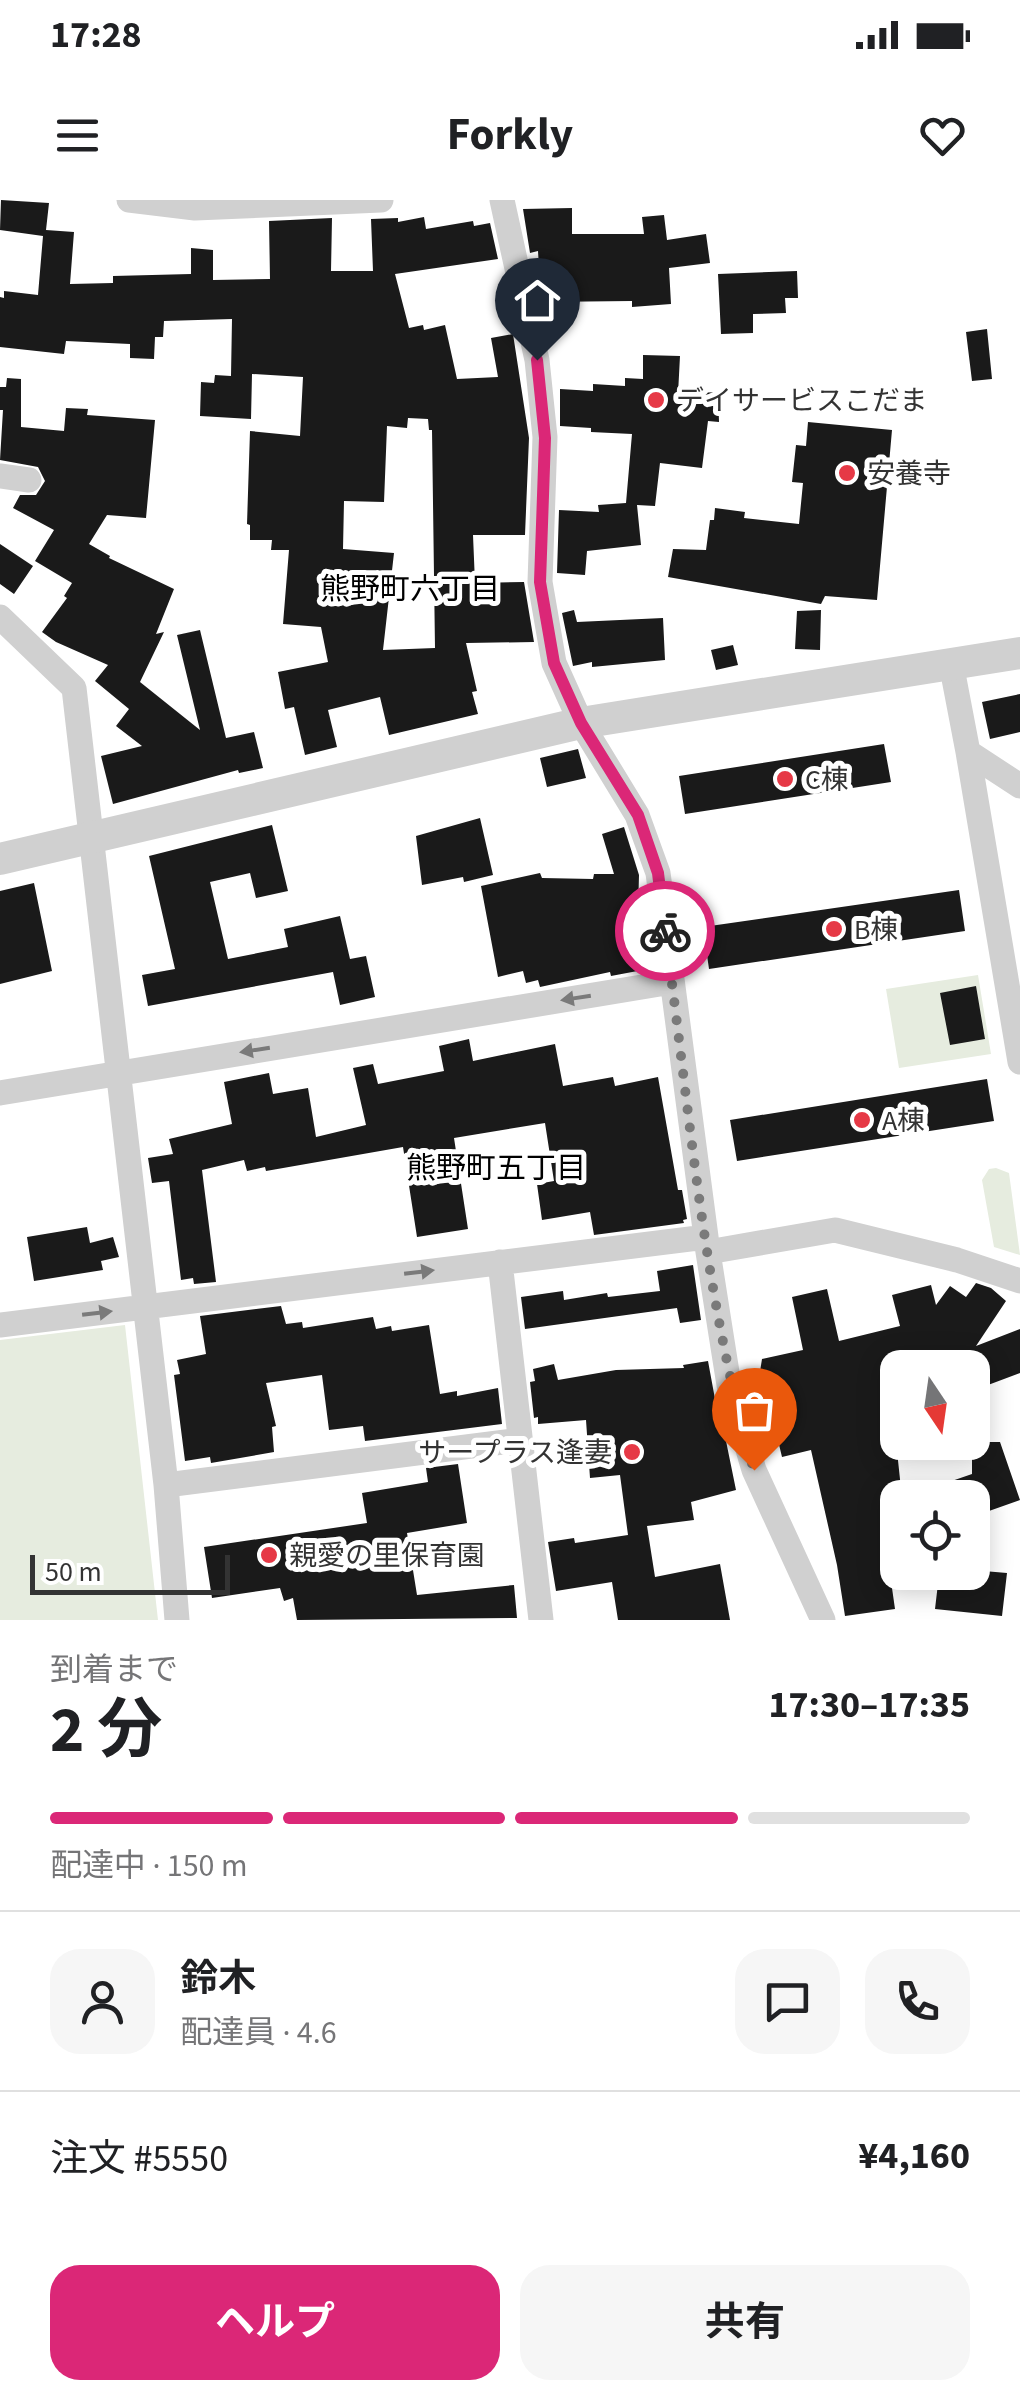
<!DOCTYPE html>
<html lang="ja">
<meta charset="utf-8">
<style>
body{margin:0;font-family:"Source Sans 3","Noto Sans JP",sans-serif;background:#f6f6f6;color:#202124;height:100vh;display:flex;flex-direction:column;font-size:38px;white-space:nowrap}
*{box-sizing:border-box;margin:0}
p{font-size:32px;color:#757577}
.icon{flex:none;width:55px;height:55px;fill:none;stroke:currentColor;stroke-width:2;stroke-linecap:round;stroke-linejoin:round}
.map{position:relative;height:1420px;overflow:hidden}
.details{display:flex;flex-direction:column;background:#fff;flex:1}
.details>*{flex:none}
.needle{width:65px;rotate:167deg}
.buttons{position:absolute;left:880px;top:1150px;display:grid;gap:20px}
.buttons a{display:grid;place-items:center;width:110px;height:110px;border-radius:20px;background:#fff;box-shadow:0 5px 25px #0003;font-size:50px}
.scale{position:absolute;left:30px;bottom:25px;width:200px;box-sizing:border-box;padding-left:10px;border:5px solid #333;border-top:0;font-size:28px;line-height:35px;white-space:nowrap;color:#333;-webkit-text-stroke:8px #fff;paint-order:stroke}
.pin{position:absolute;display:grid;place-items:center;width:85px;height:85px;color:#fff;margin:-102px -42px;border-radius:50% 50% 50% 0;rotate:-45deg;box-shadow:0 0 10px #0007}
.pin .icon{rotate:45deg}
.courier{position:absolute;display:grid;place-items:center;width:100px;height:100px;margin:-50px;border:8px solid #db2777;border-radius:50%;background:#fff;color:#222;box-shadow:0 2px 12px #0007}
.overview em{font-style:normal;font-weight:700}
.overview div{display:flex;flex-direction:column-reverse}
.overview{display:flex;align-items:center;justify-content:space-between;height:170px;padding:0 50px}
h1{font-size:65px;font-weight:700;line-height:75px}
.bar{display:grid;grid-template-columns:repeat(4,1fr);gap:15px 10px;align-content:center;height:120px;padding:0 50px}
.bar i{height:12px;border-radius:8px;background:#e0e0e0}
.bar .selected{background:#db2777}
.bar p{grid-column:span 4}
.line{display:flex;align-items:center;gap:25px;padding:0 50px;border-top:2px solid #e0e0e0}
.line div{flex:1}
.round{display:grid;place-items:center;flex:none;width:105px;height:105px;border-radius:30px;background:#f6f6f6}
.action{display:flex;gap:20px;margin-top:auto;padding:20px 50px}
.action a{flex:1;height:115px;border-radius:30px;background:#db2777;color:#fff;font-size:40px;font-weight:700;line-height:115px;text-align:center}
.action a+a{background:#f6f6f6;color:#202124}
.status{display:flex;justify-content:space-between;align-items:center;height:70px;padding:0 50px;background:#fff;direction:ltr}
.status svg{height:28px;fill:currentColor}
header{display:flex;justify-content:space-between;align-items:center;height:130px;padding:0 50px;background:#fff;font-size:45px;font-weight:700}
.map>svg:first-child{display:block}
</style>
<div class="status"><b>17:28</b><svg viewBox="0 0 49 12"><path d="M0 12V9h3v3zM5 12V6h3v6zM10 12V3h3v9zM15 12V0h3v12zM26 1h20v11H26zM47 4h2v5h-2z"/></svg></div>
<header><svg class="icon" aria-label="menu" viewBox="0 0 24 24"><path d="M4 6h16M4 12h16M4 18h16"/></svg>Forkly<svg class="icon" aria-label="heart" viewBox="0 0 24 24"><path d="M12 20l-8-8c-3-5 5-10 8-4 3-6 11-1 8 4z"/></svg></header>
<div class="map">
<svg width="1020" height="1420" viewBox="0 0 1020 1420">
<rect width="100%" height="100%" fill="#fff"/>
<!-- green -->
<path fill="#e6ecdf" d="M978 775 991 854 899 868 886 789Z
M996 968 1009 973 1020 1055 994 1047 982 980 989 969Z
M125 1125 158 1420H0V1140Z"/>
<!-- building -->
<path fill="#1a1a1a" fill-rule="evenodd" d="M1 0 49 3 46 30 74 32 70 84 113 83V76L191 74V48L213 50V80L270 79 269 21 332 18 331 71H373L371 19 398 18V22L424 17 426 29 473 21 474 26 490 23 498 59 395 74 409 128 423 125 424 130 445 125 457 179 498 177 491 138 513 134 529 238 525 335H473L475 383 524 382 534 442 466 443 477 491 472 492 478 514 389 535 380 497 328 510 337 547 305 555 294 507 285 509 278 472 328 462 321 427 283 424 289 350H271L272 340H250V325L247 324 250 231 300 236 303 177 252 174 251 219 200 216 201 182 214 183 215 175 231 176 232 119 164 121 163 137H155L154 159 130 158V144L66 141 64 154 0 147V97L4 98V91L38 95 43 36 0 30ZM408 218 428 219 429 230H432L435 448 383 450 394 353 343 349 344 301 384 302 387 226 407 228Z
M572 8V34H644L642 17 664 15 667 40 706 34 710 63 669 68 671 104 632 107V101L541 102 538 51 530 53 523 9Z
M797 71 798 98H785L786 113 753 114V133L721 134 718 74Z
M987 129 992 179 972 181 966 132Z
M643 155 680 156 678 194 718 192 719 222 708 221 702 268 660 263 655 306 637 305 641 345 587 351 585 375 557 373 559 310 599 312 598 305 626 303 632 234 591 232V228L560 226V189L593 191V184L625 186V178L643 179Z
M7 178 21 179V227L64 231 66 208 88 209 87 215 155 220 146 318 107 315 89 344 110 356 109 358 174 389 156 434 164 432 140 482 200 530 177 435 200 430 226 538 254 532 263 568 239 573 238 570 113 604 101 556 142 546 116 526 129 509 95 481 108 465 56 442 42 432 67 398 64 396 72 383 35 361 54 330 13 308 20 295H36L45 281 38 267 0 260 3 210H0V187H6Z
M808 222 892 230 877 400 825 396 821 404 668 377 673 349 706 350 710 320H714L715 308 745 312 744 318 799 324 803 283 792 282 796 245 806 246Z
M0 344 33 366 14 394 0 384Z
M574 410 577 422 663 418 665 460 592 467V462L573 466 562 413Z
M821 410 820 450 795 449 797 411Z
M733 445 738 465 716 470 711 450Z
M1020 494V532L990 539 982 502Z
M884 544 891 582 685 614 679 576Z
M578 549 586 578 547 587 540 558Z
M480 618 493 675 464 682 463 677 422 685 416 636Z
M272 625 288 691 256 698 250 673 210 682 228 759 288 747 284 729 340 716 350 759 366 756 375 797 340 805 333 772 148 806 142 775 175 769 149 656Z
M624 627 639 675 638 711H645L650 738 653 760 646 762 648 769 611 776 610 772 540 787 538 780 526 783 523 771 498 777 481 686 540 673 542 678 593 679 594 674H614L602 634Z
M34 683 52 771 0 784V691Z
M959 690 965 731 709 769 703 727Z
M976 786 985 839 950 845 940 793Z
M469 839 473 861 555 844 563 886 613 877 615 886 658 877 678 990H682L687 1019 683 1020 684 1023 594 1035 590 1012 542 1020 537 984 554 981 545 923 454 938 468 1029 417 1037 403 947 266 971 265 967 247 971 244 960 202 970 216 1082 194 1084 193 1078 181 1080 169 981 152 983 148 958 173 954 169 939 232 924 224 882 269 873 273 894 308 888 316 937 366 925 353 868 373 864 378 884 444 871 439 846Z
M987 879 994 921 737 961 730 920Z
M87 1027 90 1043 113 1037 119 1057 101 1061 103 1070 34 1081 27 1037Z
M693 1065 701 1120 680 1123 677 1108 525 1129 521 1097 563 1091 564 1100 607 1093 608 1097 660 1091 657 1071Z
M976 1083 991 1088 1006 1101 976 1146 1020 1129V1173L972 1191V1168H898L897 1251 902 1298H898V1380L891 1381 895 1409 845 1416 837 1365 811 1250 782 1257 776 1232 766 1234 760 1206 765 1204 759 1178 762 1159 803 1150 792 1097 827 1089 839 1141 900 1126 892 1095 931 1085 936 1105 950 1086 966 1097Z
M281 1106 286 1124 302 1122 303 1128 373 1117 376 1129 391 1126 392 1131 429 1125 440 1194 457 1191V1196L498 1188 502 1224 365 1241 363 1226 329 1230 322 1175 266 1183 276 1226 272 1227 274 1252 211 1263 210 1257 185 1261 174 1175 180 1174 177 1160 206 1154 200 1116Z
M708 1161 722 1237 725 1236 736 1290 691 1302 694 1320 647 1326 655 1377 720 1364 730 1420H618L612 1382 556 1391 548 1342 574 1338 575 1343 628 1335 620 1275 590 1278 586 1220 538 1224V1217L534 1218 530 1182 535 1181 533 1169 554 1164 558 1180 616 1170 684 1168 683 1165Z
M972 1242H1000L1020 1300 972 1317V1298H914V1294L972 1274Z
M458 1264 467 1323 407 1333 417 1395 514 1385 517 1418 297 1420 293 1398 284 1401 280 1388 212 1398 204 1347 367 1323 362 1293 428 1282 426 1268Z
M972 1370 1007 1373 1002 1416 935 1409 939 1375 968 1378Z"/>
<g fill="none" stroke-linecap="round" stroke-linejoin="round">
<!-- minor -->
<path stroke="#d0d0d0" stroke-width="25" d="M129 0 195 8 381 0
M502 0 537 160 545 237 540 382 554 463 581 523 637 615 658 673 708 1052 729 1185 754 1270 823 1420
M0 276 29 280
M0 417 74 488 166 1285 177 1420
M951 463 968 552 1020 586
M968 552 1020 862
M0 893 672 782
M708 1052 835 1030 957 1060 1020 1081
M500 1062 541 1420
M0 1125 706 1037
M166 1285 520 1240"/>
<!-- tertiary -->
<path stroke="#d0d0d0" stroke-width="32" d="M0 659 581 523 1020 453"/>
</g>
<!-- one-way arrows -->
<defs><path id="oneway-solid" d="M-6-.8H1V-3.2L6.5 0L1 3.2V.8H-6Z" transform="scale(2.5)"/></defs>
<g fill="#7a7a7a">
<use href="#oneway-solid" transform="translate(576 798) rotate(171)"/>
<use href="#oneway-solid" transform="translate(255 850) rotate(171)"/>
<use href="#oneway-solid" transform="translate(419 1072) rotate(-7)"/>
<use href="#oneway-solid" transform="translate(97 1113) rotate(-7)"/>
</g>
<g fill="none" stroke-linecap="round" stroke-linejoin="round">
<!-- done -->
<path stroke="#7a7a7a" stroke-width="10" stroke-dasharray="0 18" d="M665 731C690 911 703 1095 754 1270"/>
<!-- route -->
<path stroke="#db2777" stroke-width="12" d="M537 160 545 238 540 382 554 463 581 523 638 615 658 673 665 731"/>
</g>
<!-- markers -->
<g fill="#e63946" stroke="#fff" stroke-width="4">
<circle cx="656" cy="200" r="10"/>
<circle cx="847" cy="273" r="10"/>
<circle cx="785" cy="579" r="10"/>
<circle cx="834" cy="729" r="10"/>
<circle cx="862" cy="920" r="10"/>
<circle cx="632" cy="1252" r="10"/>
<circle cx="269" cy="1355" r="10"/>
</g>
<g text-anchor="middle" stroke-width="10" stroke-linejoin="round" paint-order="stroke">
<!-- poi labels -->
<g font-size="28" fill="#333" stroke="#fff" text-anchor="start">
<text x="676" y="210">デイサービスこだま</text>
<text x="867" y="283">安養寺</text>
<text x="805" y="589">C棟</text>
<text x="854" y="739">B棟</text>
<text x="882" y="930">A棟</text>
<text x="612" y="1262" text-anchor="end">サープラス逢妻</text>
<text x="289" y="1365">親愛の里保育園</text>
</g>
<!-- neighbourhood labels -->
<g font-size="30" fill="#000" stroke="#fff">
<text x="410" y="399">熊野町六丁目</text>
<text x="496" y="978">熊野町五丁目</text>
</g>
</g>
</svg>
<div class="buttons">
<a><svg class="needle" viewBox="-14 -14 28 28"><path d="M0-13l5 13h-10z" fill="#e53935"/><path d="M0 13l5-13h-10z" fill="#757577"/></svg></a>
<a><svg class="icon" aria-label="locate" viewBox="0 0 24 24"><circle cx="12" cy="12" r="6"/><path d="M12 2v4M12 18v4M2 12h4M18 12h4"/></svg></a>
</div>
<div class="scale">50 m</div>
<div class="pin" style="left:754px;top:1270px;background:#ea580c"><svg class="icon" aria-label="bag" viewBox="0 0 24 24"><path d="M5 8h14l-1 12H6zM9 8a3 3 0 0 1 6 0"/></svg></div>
<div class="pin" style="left:537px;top:160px;background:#1f2937"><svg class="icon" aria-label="home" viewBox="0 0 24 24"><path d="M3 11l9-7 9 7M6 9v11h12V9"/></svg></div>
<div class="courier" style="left:665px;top:731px"><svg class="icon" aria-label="bike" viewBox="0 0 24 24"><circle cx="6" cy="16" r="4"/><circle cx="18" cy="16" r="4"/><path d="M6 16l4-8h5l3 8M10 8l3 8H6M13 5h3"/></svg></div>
</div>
<section class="details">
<div class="overview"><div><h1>2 分</h1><p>到着まで</p></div><em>17:30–17:35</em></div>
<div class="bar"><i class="selected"></i><i class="selected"></i><i class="selected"></i><i></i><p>配達中 · 150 m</p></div>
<div class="line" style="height:180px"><a class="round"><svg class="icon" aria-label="person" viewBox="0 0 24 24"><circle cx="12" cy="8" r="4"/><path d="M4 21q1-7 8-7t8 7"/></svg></a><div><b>鈴木</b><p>配達員 · 4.6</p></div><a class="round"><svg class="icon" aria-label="chat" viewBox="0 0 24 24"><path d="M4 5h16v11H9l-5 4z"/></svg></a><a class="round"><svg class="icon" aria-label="phone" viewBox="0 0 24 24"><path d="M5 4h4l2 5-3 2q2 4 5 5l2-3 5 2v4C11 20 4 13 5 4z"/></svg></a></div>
<div class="line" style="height:130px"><div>注文 #5550</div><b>¥4,160</b></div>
<div class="action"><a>ヘルプ</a><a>共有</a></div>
</section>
